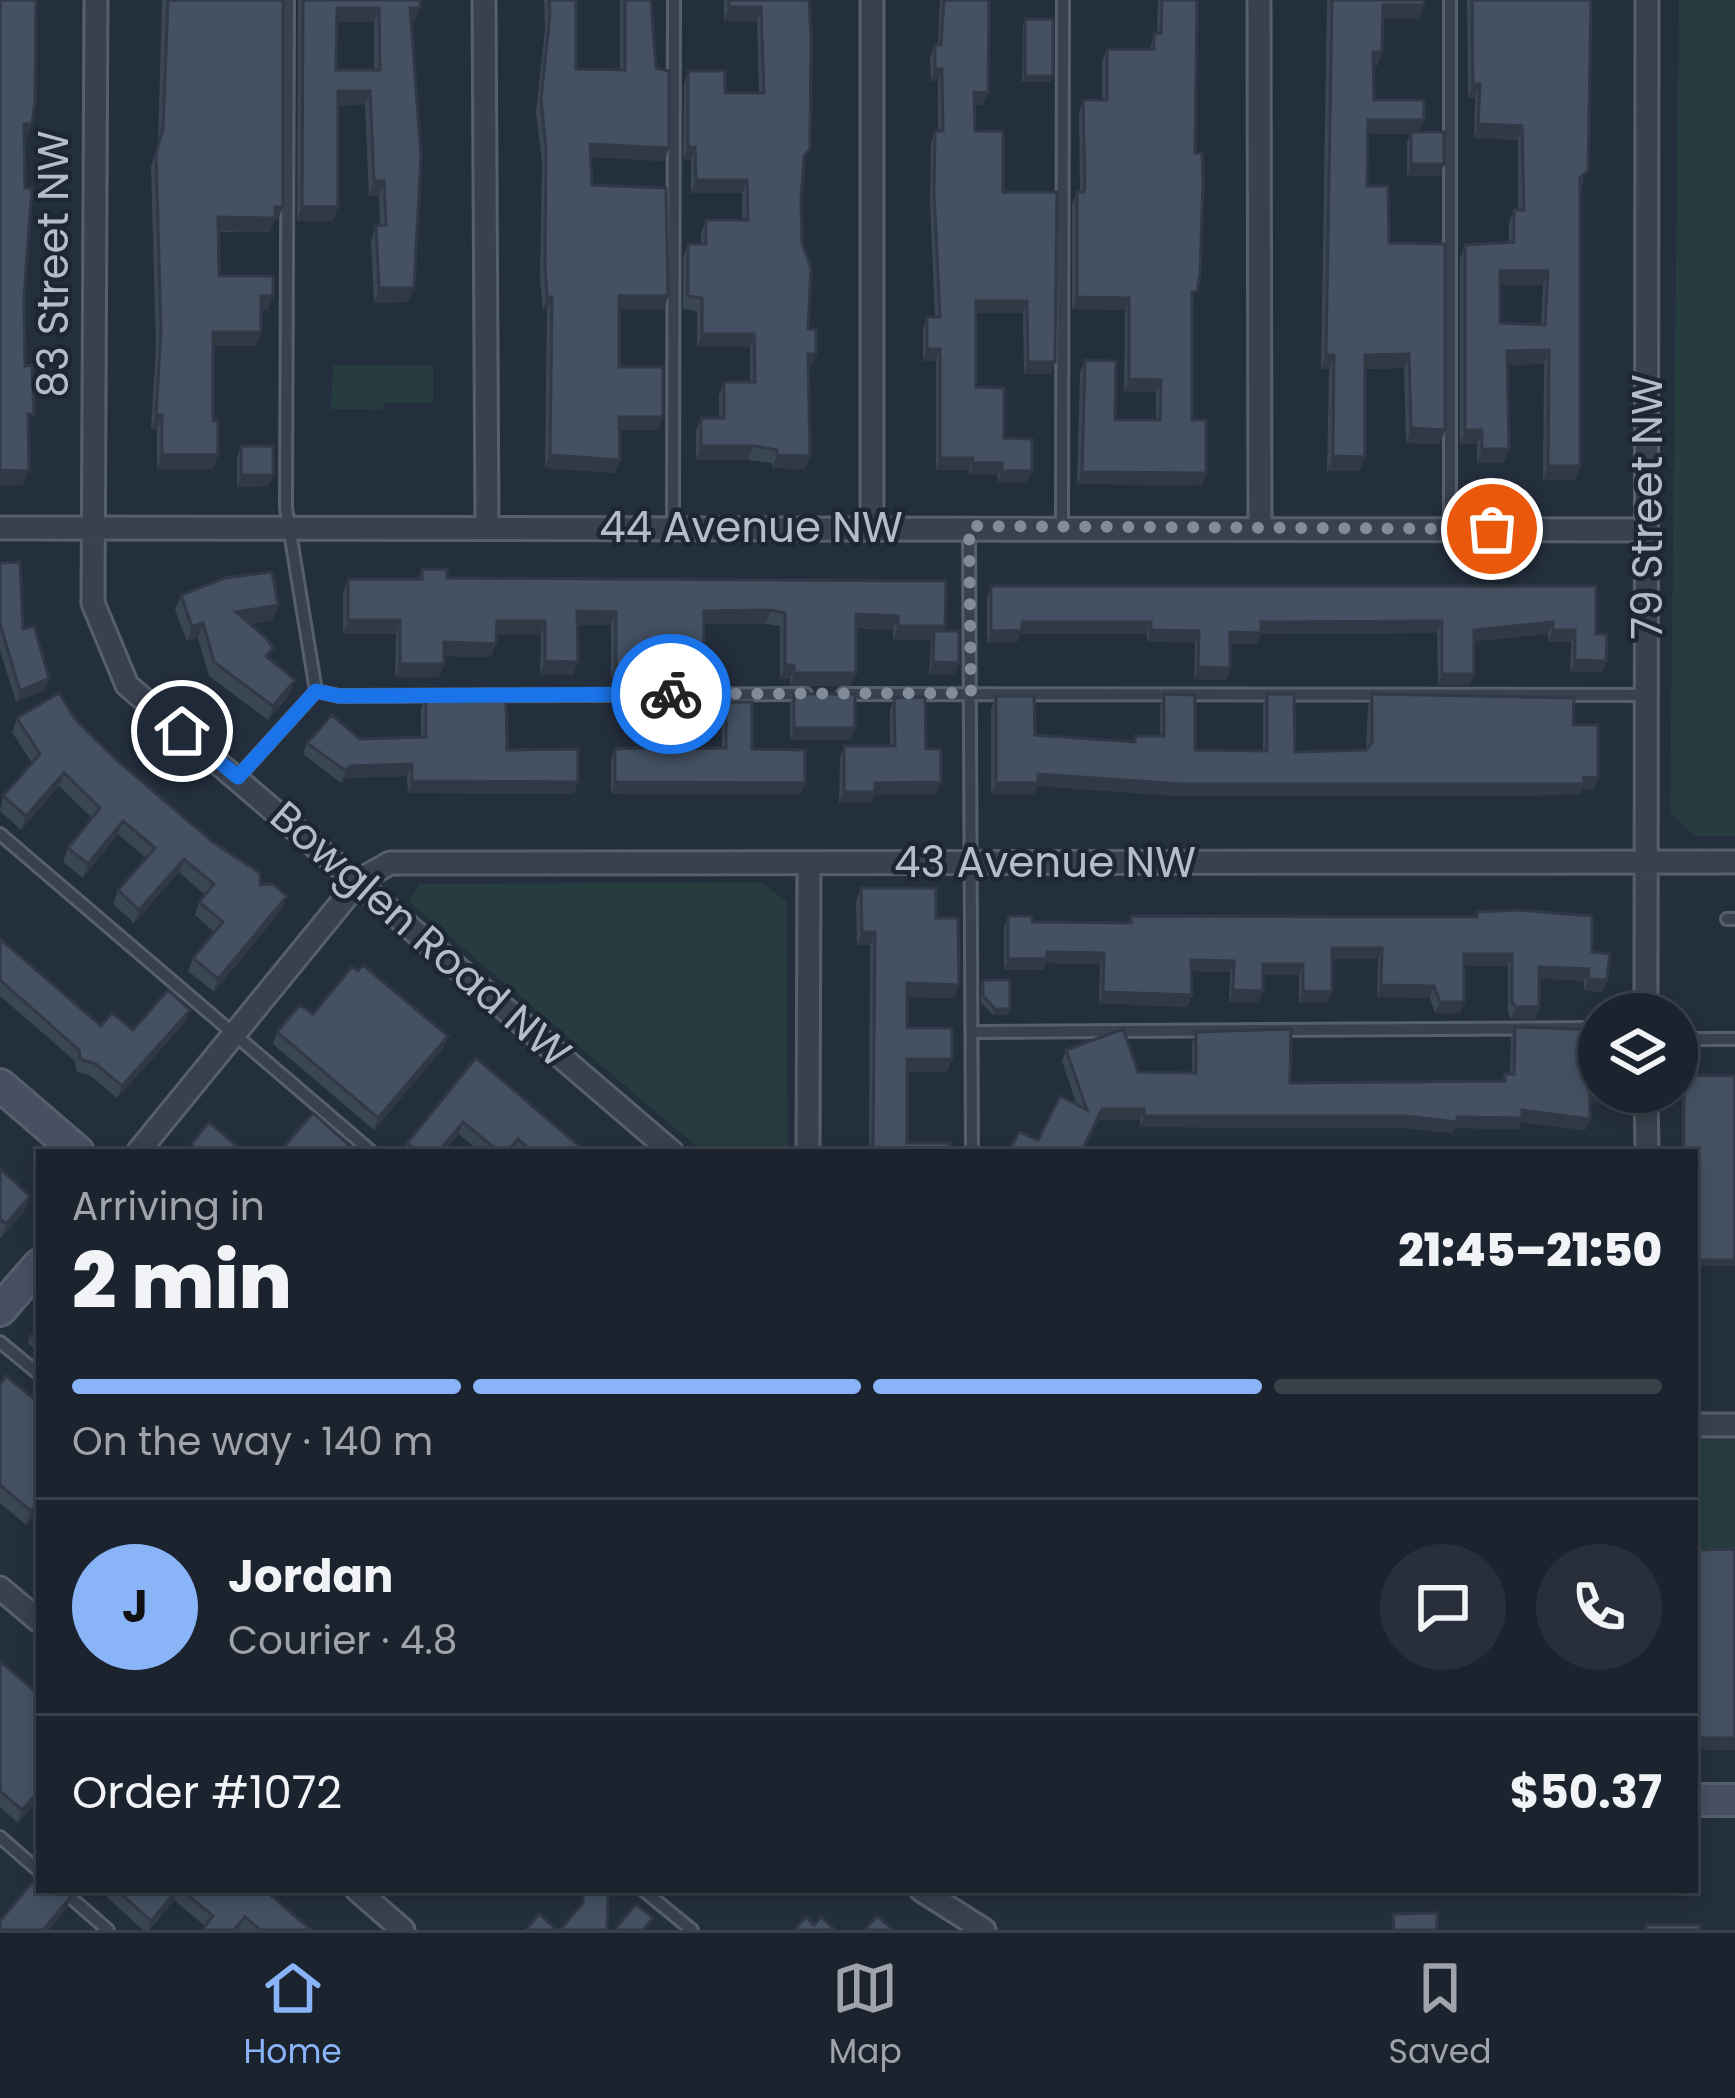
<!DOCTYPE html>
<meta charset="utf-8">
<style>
body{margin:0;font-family:Poppins,sans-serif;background:#282f3a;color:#f1f3f6;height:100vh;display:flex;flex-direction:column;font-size:45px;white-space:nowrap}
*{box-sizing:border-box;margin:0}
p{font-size:39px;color:#a0a4aa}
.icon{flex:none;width:66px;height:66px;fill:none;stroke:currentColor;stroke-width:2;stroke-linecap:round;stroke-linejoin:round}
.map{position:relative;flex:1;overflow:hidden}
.drawer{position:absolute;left:36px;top:1149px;width:1662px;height:744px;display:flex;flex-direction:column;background:#1b232e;border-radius:0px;box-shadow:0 6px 18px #0003,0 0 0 3px #39404a}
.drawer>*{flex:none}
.tools{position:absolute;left:1578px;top:993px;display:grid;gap:24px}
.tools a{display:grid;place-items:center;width:120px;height:120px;border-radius:50%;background:#1b232e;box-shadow:0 6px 18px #0003,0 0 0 3px #39404a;font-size:60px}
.pin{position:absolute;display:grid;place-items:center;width:102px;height:102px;color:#fff;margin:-51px;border:6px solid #fff;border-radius:50%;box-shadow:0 3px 12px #0007}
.courier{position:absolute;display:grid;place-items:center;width:120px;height:120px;margin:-60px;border:9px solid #1a73e8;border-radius:50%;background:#fff;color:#222;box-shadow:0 3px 15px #0007}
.headline em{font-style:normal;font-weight:800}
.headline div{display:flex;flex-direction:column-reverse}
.headline{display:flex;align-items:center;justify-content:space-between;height:204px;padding:0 36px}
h1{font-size:78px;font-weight:800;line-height:90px}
.bar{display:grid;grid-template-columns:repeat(4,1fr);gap:18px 12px;align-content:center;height:144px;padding:0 36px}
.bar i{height:15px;border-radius:9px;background:#39404a}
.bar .active{background:#8ab4f8}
.bar p{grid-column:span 4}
.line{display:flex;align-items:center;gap:30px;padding:0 36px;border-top:3px solid #39404a}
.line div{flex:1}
.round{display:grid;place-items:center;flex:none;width:126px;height:126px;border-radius:63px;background:#282f3a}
.dock{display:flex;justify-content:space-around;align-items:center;height:168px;border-top:3px solid #39404a;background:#1b232e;font-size:33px;color:#a0a4aa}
.dock a{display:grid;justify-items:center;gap:6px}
.dock .active{color:#8ab4f8}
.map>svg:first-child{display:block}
</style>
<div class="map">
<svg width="1735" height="1930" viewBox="0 0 1735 1930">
<rect width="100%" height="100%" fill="#242f3e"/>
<!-- green -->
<path fill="#263c3f" d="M1679 0H1735V836H1695L1670 813Z
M333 365 433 366V403H384L383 410 331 409Z
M760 882 786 901 788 1152H703L409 902 419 884Z
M1695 1439H1735V1561H1695Z"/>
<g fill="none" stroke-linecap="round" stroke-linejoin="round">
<!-- lane casing -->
<g stroke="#565f6c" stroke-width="16">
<path id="lane" d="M288 0 286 508 316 691 339 696 806 694
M1450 0V528
M969 526 972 1152
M1062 527 1063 0
M673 528 674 0
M843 694 1646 695
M238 777 316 691
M0 834 372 1152
M1727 919H1735
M973 1032 1599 1028
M1677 1039H1735
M0 1342 39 1374
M0 1837 39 1871
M62 1890 108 1930
M643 1890 692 1930"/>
</g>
<!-- street casing -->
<g stroke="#565f6c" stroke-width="27">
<path id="street" d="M96 0 93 603 127 685 672 1152
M484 0 487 526
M872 0V527
M1259 0 1260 527
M0 528 1646 530
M1646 1014 1647 0
M1646 1092 1647 1152
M138 1152 360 880 390 863 1735 862
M808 1152 809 863
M1695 1425H1735
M0 1588 39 1621
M357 1890 403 1930
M921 1890 984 1930"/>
</g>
<!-- secondary casing -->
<g stroke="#565f6c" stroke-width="36">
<path id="secondary" d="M0 1085 78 1152
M0 1310 39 1265
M1695 1800H1735"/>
</g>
<!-- lane -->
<use href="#lane" stroke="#38414e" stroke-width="10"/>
<!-- street -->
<use href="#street" stroke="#38414e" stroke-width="21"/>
<!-- secondary -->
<use href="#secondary" stroke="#465061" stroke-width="30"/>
</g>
<!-- wall -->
<path fill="#3b4654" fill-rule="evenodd" d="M162 0H283L277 221H274L270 232H218L219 276 268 310H261V332L256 346H213V469H157V429H151L156 347 151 167 158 143Z
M298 0H420L414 22H411L414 288 408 302 374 303 371 240 376 226 380 225 379 196H369L365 105H338L333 221H297ZM337 22H374V70H336Z
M544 0H576V69L620 70V0H651L664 161 591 157 592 185 668 296 664 309H619V367L663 417 658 430H619L615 473 545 468 547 310H543L540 279 542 162 536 112 545 29Z
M724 0H809L805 163 801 200 808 329 816 354 811 367H808L810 456 805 469 772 468V463L748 460H696V431L701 418H719V395L724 382H750V347H697V311L683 309V257L688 244H701V233L706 220H742V193H691V160H683L684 84 688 71 725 93H759L757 21H724Z
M940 0H989L983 105H974L975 131 1003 192 1051 374H1024L1023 313H976V387L1027 483H997L998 475H969V470H936V361H923V330L927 317H935L930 203 931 143 935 131H938V81H931L930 57 935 45H938Z
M1158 0H1197L1192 420 1206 473 1202 485 1077 484 1080 372 1085 360 1115 420H1156V392H1124L1125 310 1072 309V204L1077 192H1080L1079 112 1083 100H1102V61L1107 49H1150L1154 33H1157Z
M1327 0H1424L1419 19H1383L1382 52 1377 66H1374V100L1424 120 1419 132 1444 164 1440 176H1407V143L1410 134H1368L1367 186 1389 243 1445 430 1440 444 1406 443 1404 368 1365 369 1360 471H1327L1329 369H1321Z
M1467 0H1591L1583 184 1580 187V466L1575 480H1543L1544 364 1507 365 1504 463H1477V444H1460V259L1465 245 1509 243V223L1514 210H1518V140L1474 138 1475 98H1468ZM1500 285H1543L1541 325 1500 323Z
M1025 19 1053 76 1050 82H1022L1023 25Z
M241 446 273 475 268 486 237 487V458Z
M0 563 45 690 16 702 0 650Z
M422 569 447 578 946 581 944 631 954 675 929 674 931 640H893V630L856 628V673L851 686H790V679H780V626L766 624H704V646L699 660 653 661 648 678H611V625H578L573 675H540L541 635H496L491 657 444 656V664L439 677H395L396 634H343V593L348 579H418Z
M991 586H1596V634L1606 661 1602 672H1570L1571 642H1548V634L1474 641V674L1470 685H1438L1437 633 1260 634 1257 644H1230V668L1226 680 1194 679 1195 643 1147 641V634H1020L1017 642 987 643V598Z
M181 595 278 605 272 620 249 624 289 695 268 720 209 676 198 638 187 641 175 610Z
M794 694 855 728 850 740H790V705Z
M1164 694 1195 750 1263 751V706L1267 694 1295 752 1366 750 1368 706 1372 694 1573 725 1598 778 1594 789H1582L1580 795 1177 796 1037 786 1034 795 991 794V708L996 696 1035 735 1133 742 1135 736H1160V706Z
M426 696 507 750 574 794 408 793 407 776 346 778 341 783 303 754 307 743 421 737V708Z
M659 696 683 749 722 748V714L726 702 752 749 805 783 800 795 611 794V760L615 749 655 747V708Z
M894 698 926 749 937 794 874 795 871 803H839L840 758 844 746H890V709Z
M17 718 75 719 112 756 260 885 287 896 282 909 214 992 188 971 193 958 214 932 195 915 199 902 205 895 179 872 134 923 113 904 118 890 146 858 118 834 83 878 63 862 68 848 92 818 59 786 21 830 0 811 3 796 32 763 12 732Z
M861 888 936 918 959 985 954 998 907 997V1028L952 1059 947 1072H907V1143L950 1152H869L870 945H857L856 902Z
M1477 912 1592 952 1603 992 1584 990V981L1539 978V1007L1535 1019H1511L1508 1013V966H1464L1460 1013H1435L1430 998 1377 997 1378 959H1332L1327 1003H1299V975H1263L1258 1003 1229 1002 1230 972 1191 971 1192 995 1187 1007 1099 1003 1100 964 1046 963 1043 970H1004V927L1008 916 1032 922 1128 923 1131 916 1475 917Z
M0 939 101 1026 133 1030 190 1010 186 1021 117 1098 91 1076 76 1071 75 1061 0 996Z
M983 980 1008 1015H993L981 1002V986Z
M313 1014 448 1036 443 1048 374 1130 273 1044 277 1032Z
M1515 1027 1602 1102 1590 1103V1119L1585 1130 1520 1122 1518 1129 1455 1128 1453 1133 1403 1128 1140 1127V1120H1098L1083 1152H1008L1038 1140 1077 1105 1062 1061 1066 1050 1138 1072 1192 1073V1043L1196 1032 1290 1083 1502 1081 1505 1074H1510L1511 1038Z
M476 1058 586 1152H515L514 1150 480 1152 459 1134 444 1152H404L407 1143Z
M1684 1075 1735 1076V1266H1695V1152H1682V1081Z
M0 1169 25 1210 1 1238H0Z
M39 1327V1353L28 1343 30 1337Z
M0 1384 39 1510 26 1525 0 1503Z
M0 1661 39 1798 18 1823 0 1807Z
M99 1890H265L311 1930H241L205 1926 174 1900 149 1930H143Z"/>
<!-- shaded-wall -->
<path fill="#303945" d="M1383 5H1424L1419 19H1378Z
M729 7H761L757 21H724Z
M337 8H379L374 22H332Z
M410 8H420L414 22H405Z
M1373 52H1382L1377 66H1368Z
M935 69H942L938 81H931Z
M1025 76H1053L1050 82H1022Z
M1473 84H1480L1475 98H1468Z
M338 91H370L365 105 333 106Z
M974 92 988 93 983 105H970Z
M1368 120H1424L1418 134H1363Z
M24 124H32L27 138H19Z
M1478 124 1522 126 1518 140 1474 138Z
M590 144 669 148 664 161 586 157Z
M688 147H695L691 160H683Z
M1411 164H1444L1440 176H1407Z
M696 180H747L742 193H691Z
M374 181H384L379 196H369Z
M275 207H283L277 221H274L270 232 213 231 218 217Z
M302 207H338L333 221H297Z
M1500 271H1548L1543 285H1495Z
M379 288H414L408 302 374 303Z
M261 296H273L268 310H256Z
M619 296H668L664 309H614Z
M547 297H552L547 310H543Z
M1077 297 1129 298 1125 310 1072 309Z
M976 301H1027L1023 313H971Z
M213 332H261L256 346H208Z
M702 334H754L750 347H697Z
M927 349H940L936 361H923Z
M1549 350 1544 364 1502 365 1507 351Z
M808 354H816L811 367H803Z
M1409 354 1404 368 1360 369 1365 355Z
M1326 355H1334L1329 369H1321Z
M1028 362H1055L1051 374H1024Z
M1129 379 1161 380 1156 392H1124Z
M156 415H162L157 429H151Z
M619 417H663L658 430H614Z
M1411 428 1445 430 1440 444 1406 443Z
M1465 430H1482L1477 444H1460Z
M701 446H753L748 460H696Z
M1482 449H1509L1504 463H1477Z
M162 455H218L213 469H157Z
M550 455 620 460 615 473 545 468Z
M777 455 810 456 805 469 772 468Z
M1333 456 1365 457 1360 471H1327Z
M940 458H973L969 470H936Z
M973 463H1002L998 475H969Z
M1548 466H1580L1575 480H1543Z
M0 470 29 471 23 485H0Z
M1002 471H1032L1027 483H997Z
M1082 472 1206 473 1202 485 1077 484Z
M241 475H273L268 486 237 487Z
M278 605 272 620 231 627 236 612Z
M771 610 766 624H699L704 611Z
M577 611 616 612 611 625H573Z
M856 614 898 616 893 630 851 627Z
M348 620H400L396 634H343Z
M497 621H545L541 635H492Z
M1442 621 1437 633 1260 634 1257 644H1226L1230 632 1261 622Z
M1022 622H1151L1147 634H1020L1017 642 987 643 991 631Z
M1553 622 1548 634 1469 642 1474 630Z
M203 623 198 638 187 641 192 627Z
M898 626H945L940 640 934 631 931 640H893Z
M1151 630 1199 631 1195 643 1147 641Z
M1553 630H1575L1571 642H1548Z
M444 642 496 644 491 657 439 656Z
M704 646 699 660 648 661 653 648Z
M1575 660 1606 661 1602 672H1570Z
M545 661 578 662 573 675H540Z
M933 662 959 663 954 675 929 674Z
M400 664H444L439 677H395Z
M616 665H653L648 678H611Z
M785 665H794L790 679H780Z
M1198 667 1230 668 1226 680 1194 679Z
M794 673H856L851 686H790Z
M1442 674H1474L1470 685H1438Z
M49 678 45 690 16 702 20 691Z
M295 680 289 695 268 720 273 706Z
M794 728H855L850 740H790Z
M412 764 407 776 346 778 341 783 346 771 350 766Z
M64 773 59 786 21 830 26 816Z
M1038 774 1584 777 1598 778 1594 789H1582L1580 795 1177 796 1037 786 1034 795 991 794 996 783Z
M412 781 578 782 574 794 408 793Z
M615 782 805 783 800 795 611 794Z
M941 782 937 794 874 795 871 803H839L844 792 875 783Z
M123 821 118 834 83 878 88 864Z
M184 859 179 872 134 923 139 910Z
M287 896 282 909 214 992 218 979Z
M862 932H875L870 945H857Z
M1332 948H1382L1378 959H1328Z
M1047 952 1104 953 1100 964 1046 963 1043 970H1004L1008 959Z
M1464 954H1512L1508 966H1460Z
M1191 960 1234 961 1230 972 1187 971Z
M1263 964H1303L1299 975H1259Z
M1539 967 1589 969 1584 981 1535 978Z
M1588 979 1607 980 1603 992 1584 990Z
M907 983 959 985 954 998 902 997Z
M1381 985 1434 986 1430 998 1377 997Z
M1233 990 1263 991 1258 1003 1229 1002Z
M1303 991 1332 992 1327 1003H1299Z
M1103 992 1192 995 1187 1007 1099 1003Z
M1440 1002H1464L1460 1013H1435Z
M1516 1007H1539L1535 1019H1511Z
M995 1009H1010L1008 1015H993Z
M190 1010 186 1021 117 1098 122 1086Z
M448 1036 443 1048 374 1130 378 1118Z
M907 1059H952L947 1072H902Z
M1590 1091 1605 1092 1602 1102 1586 1103Z
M1102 1109H1144L1140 1120H1098L1081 1152Z
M1522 1110 1590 1119 1585 1130 1520 1122 1518 1129 1455 1128 1453 1133 1403 1128 1140 1127 1144 1116 1457 1117Z
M463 1122 459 1134 444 1152H438Z
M30 1196 25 1210 1 1238 6 1224Z
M1695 1260H1735V1266H1695Z
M39 1502V1510L26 1525 31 1511Z
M1695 1738H1735V1750H1695Z
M39 1791V1798L18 1823 22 1810Z
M177 1890 174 1900 147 1930 151 1921Z
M72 1895 67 1908 49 1930H43Z"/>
<!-- building -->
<path fill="#455162" stroke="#303945" stroke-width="3" fill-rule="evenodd" d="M0 0H36L35 101 32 124H24L25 188H32L24 297 25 366 32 365 34 414H28L29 471 0 470Z
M168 0H283V207H275V218L218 217 219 276H273V296H261V332H213V421H218V455H162V415H156L161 333 156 153 163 129Z
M303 0H420V8H410L421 155 414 288H379L376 226 386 225 384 181H374L370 91H338V207H302ZM337 8H379L380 70H336Z
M549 0H576V69L625 70V0H651L656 68 669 71V148L590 144 592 185 666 188 668 296H619V367H663V417H619L620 460 550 455 552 297H547L545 266 546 149 541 99 550 15Z
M729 0H809L811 35 810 149 804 156 801 200 802 243 811 268 808 329H816V354H808L810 456 777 455V450L753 446H701V418H724V382H755L754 334H702V298L688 296V244H706V220H748L747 180H696L695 147H688V71H725V93H764L761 7H729Z
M944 0H989L988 93 974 92 975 131H1003V192H1057L1055 362H1028L1027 301H976V387L1004 388V438L1032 439V471H1002V463H973V458H940V349H927V317H940L934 191 935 131H943L942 69H935V45H941Z
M1162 0H1197L1195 153H1202L1203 182 1200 274 1197 292H1192V420H1206V473L1082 472 1085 360 1116 361 1115 420H1160L1161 380 1129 379V298L1077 297V192H1084L1085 186 1083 100H1107V49H1154V33H1161Z
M1332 0H1424V5H1383L1382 52H1373L1374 100H1424V120H1368L1367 186H1388L1389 243 1445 244V430L1411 428 1409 354 1365 355V457L1333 456 1334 355H1326Z
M1472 0H1591L1588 171 1580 178V466H1548L1549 350 1507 351 1509 449H1482V430H1465V245L1514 242V210H1524L1522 126 1478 124 1480 84H1473ZM1500 271H1548L1545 325 1500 323Z
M1025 19H1053V76H1025Z
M1411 132H1444V164H1411Z
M241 446H273V475H241Z
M20 562 23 629 34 626 49 678 20 691 0 624V563Z
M422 569H447V578L946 581 945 626H898V616L856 614V673H794V665H785V613L771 610 704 611V646L653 648V665H616V612L577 611 578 662 545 661V621H497L496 644 444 642V664H400V620H348V579H422Z
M272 572 278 605 236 612 266 638 273 648 266 656 295 680 273 706 214 662 203 623 192 627 181 595 225 578Z
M991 586H1596V634H1607L1606 661 1575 660V630H1553V622L1474 630V674H1442V621L1261 622V633L1230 632V668L1198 667 1199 631 1151 630V622H1022V630L991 631Z
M934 631H959V663L933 662Z
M59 693 75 719 112 756 214 843 260 873V885L273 884 287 896 218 979 193 958 223 922 199 902 214 884 184 859 139 910 118 890 155 848 123 821 88 864 68 848 100 808 64 773 26 816 3 796 40 754 17 718Z
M794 694H855V728H794Z
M1164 694 1195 695V750L1267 751V694H1294L1295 752 1366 750 1372 743V694L1574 698 1573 725H1598V778L1584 777V784H1182L1038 774V783H996V696H1034L1035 735 1135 742V736H1164Z
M426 696 506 698 507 750 578 749V782L412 781V764L350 766 346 771 307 743 332 715 360 739 426 737Z
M659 696H683V749L726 748V702H752V749L805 750V783L615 782V749L659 747Z
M925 697 926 749H941V782L875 783V792H844V746H895L894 698Z
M861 888H936V918H958L959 985 907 983V1028H952V1059H907V1143H950V1152H873L875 932H862Z
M1518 910 1592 916V952L1610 954 1607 980 1588 979 1589 969 1539 967V1007H1516L1512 1002V954H1464V1002H1440L1434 986 1381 985 1382 948H1332V992L1303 991V964H1263V991L1233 990 1234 961 1191 960 1192 995 1103 992 1104 953 1047 952V959H1008V916H1032V922L1131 923V916L1477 917V912Z
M0 939 101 1026 112 1013 133 1030 168 990 190 1010 122 1086 96 1064 80 1059 79 1050 0 980Z
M363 965 448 1036 378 1118 277 1032 300 1005 313 1014 352 967 358 971Z
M983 980H1010V1009H995L983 996Z
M1515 1027 1599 1030V1091H1590V1119L1522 1110V1118L1457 1117V1122L1407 1116H1144V1109H1102L1081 1152H1008L1019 1132 1038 1140 1060 1096 1087 1110 1066 1050 1123 1029 1138 1072 1196 1073V1032L1291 1029 1290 1083 1505 1081V1074H1514Z
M476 1058 586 1152H533L518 1139 507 1152H499L463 1122 438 1152H419L407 1143Z
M1684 1075 1735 1076V1260H1695V1152H1684Z
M313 1113 351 1147 347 1152H279Z
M209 1122 244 1152H195L192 1143Z
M0 1169 30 1196 6 1224 0 1219Z
M39 1327V1345L30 1337Z
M6 1376 39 1403V1502L31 1511 0 1485V1384Z
M1735 1549V1738H1695V1550Z
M0 1661 39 1695V1791L22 1810 0 1791Z
M36 1878 39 1880V1890H67L72 1895 43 1930H0V1921Z
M117 1890H177L151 1921Z
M182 1890H265L311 1930H260L245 1917 234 1930H202L213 1916Z
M583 1892 608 1893 607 1930H560L583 1903Z
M636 1904 653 1918 643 1930H615Z
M1437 1913V1930H1394L1393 1914Z
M539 1914 557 1930H526Z
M877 1916 893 1930H865Z
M806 1917 814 1925 821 1917 835 1930H794Z
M1646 1925H1700V1930H1646Z"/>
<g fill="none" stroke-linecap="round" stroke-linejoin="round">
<!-- done -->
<path stroke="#828b98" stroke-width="12" stroke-dasharray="0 21.6" d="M671 694 971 693 969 526 1492 529"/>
<!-- route -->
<path stroke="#1a73e8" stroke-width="15" d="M182 731 238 777 316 691 339 696 671 694"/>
</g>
<g text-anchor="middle" stroke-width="9" stroke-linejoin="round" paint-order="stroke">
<!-- street labels -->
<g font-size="42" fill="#b4bcc9" stroke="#1d2633">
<text transform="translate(53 264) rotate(-90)" y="15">83 Street NW</text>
<text transform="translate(1647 507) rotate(-90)" y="15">79 Street NW</text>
<text x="751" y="542">44 Avenue NW</text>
<text x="1045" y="877">43 Avenue NW</text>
<text transform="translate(421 934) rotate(41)" y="15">Bowglen Road NW</text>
</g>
</g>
</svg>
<div class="tools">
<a><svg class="icon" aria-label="layers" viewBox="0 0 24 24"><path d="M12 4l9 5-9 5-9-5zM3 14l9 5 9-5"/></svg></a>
</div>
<div class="pin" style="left:1492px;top:529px;background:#ea580c"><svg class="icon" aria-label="bag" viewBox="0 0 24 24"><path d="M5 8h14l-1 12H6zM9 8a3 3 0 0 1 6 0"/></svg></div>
<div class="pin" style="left:182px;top:731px;background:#1f2937"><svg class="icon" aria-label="home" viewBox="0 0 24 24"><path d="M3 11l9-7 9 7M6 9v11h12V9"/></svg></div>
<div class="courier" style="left:671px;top:694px"><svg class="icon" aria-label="bike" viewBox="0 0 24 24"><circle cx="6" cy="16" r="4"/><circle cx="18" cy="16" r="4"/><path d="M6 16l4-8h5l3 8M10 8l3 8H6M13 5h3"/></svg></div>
<section class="drawer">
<div class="headline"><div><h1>2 min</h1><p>Arriving in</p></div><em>21:45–21:50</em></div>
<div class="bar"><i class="active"></i><i class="active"></i><i class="active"></i><i></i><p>On the way · 140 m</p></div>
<div class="line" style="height:216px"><b class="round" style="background:#8ab4f8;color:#111">J</b><div><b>Jordan</b><p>Courier · 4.8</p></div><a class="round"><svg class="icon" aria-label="chat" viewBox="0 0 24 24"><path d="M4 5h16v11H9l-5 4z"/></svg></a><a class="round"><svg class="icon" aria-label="phone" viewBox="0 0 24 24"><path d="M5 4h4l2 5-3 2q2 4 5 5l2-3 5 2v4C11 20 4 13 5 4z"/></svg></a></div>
<div class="line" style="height:156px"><div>Order #1072</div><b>$50.37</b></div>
</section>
</div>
<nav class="dock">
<a class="active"><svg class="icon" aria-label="home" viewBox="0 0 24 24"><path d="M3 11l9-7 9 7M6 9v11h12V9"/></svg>Home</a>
<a><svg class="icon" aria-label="map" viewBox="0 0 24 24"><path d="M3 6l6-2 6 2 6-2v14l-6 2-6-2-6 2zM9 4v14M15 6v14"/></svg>Map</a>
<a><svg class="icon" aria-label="saved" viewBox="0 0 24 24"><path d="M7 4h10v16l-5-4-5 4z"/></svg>Saved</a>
</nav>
